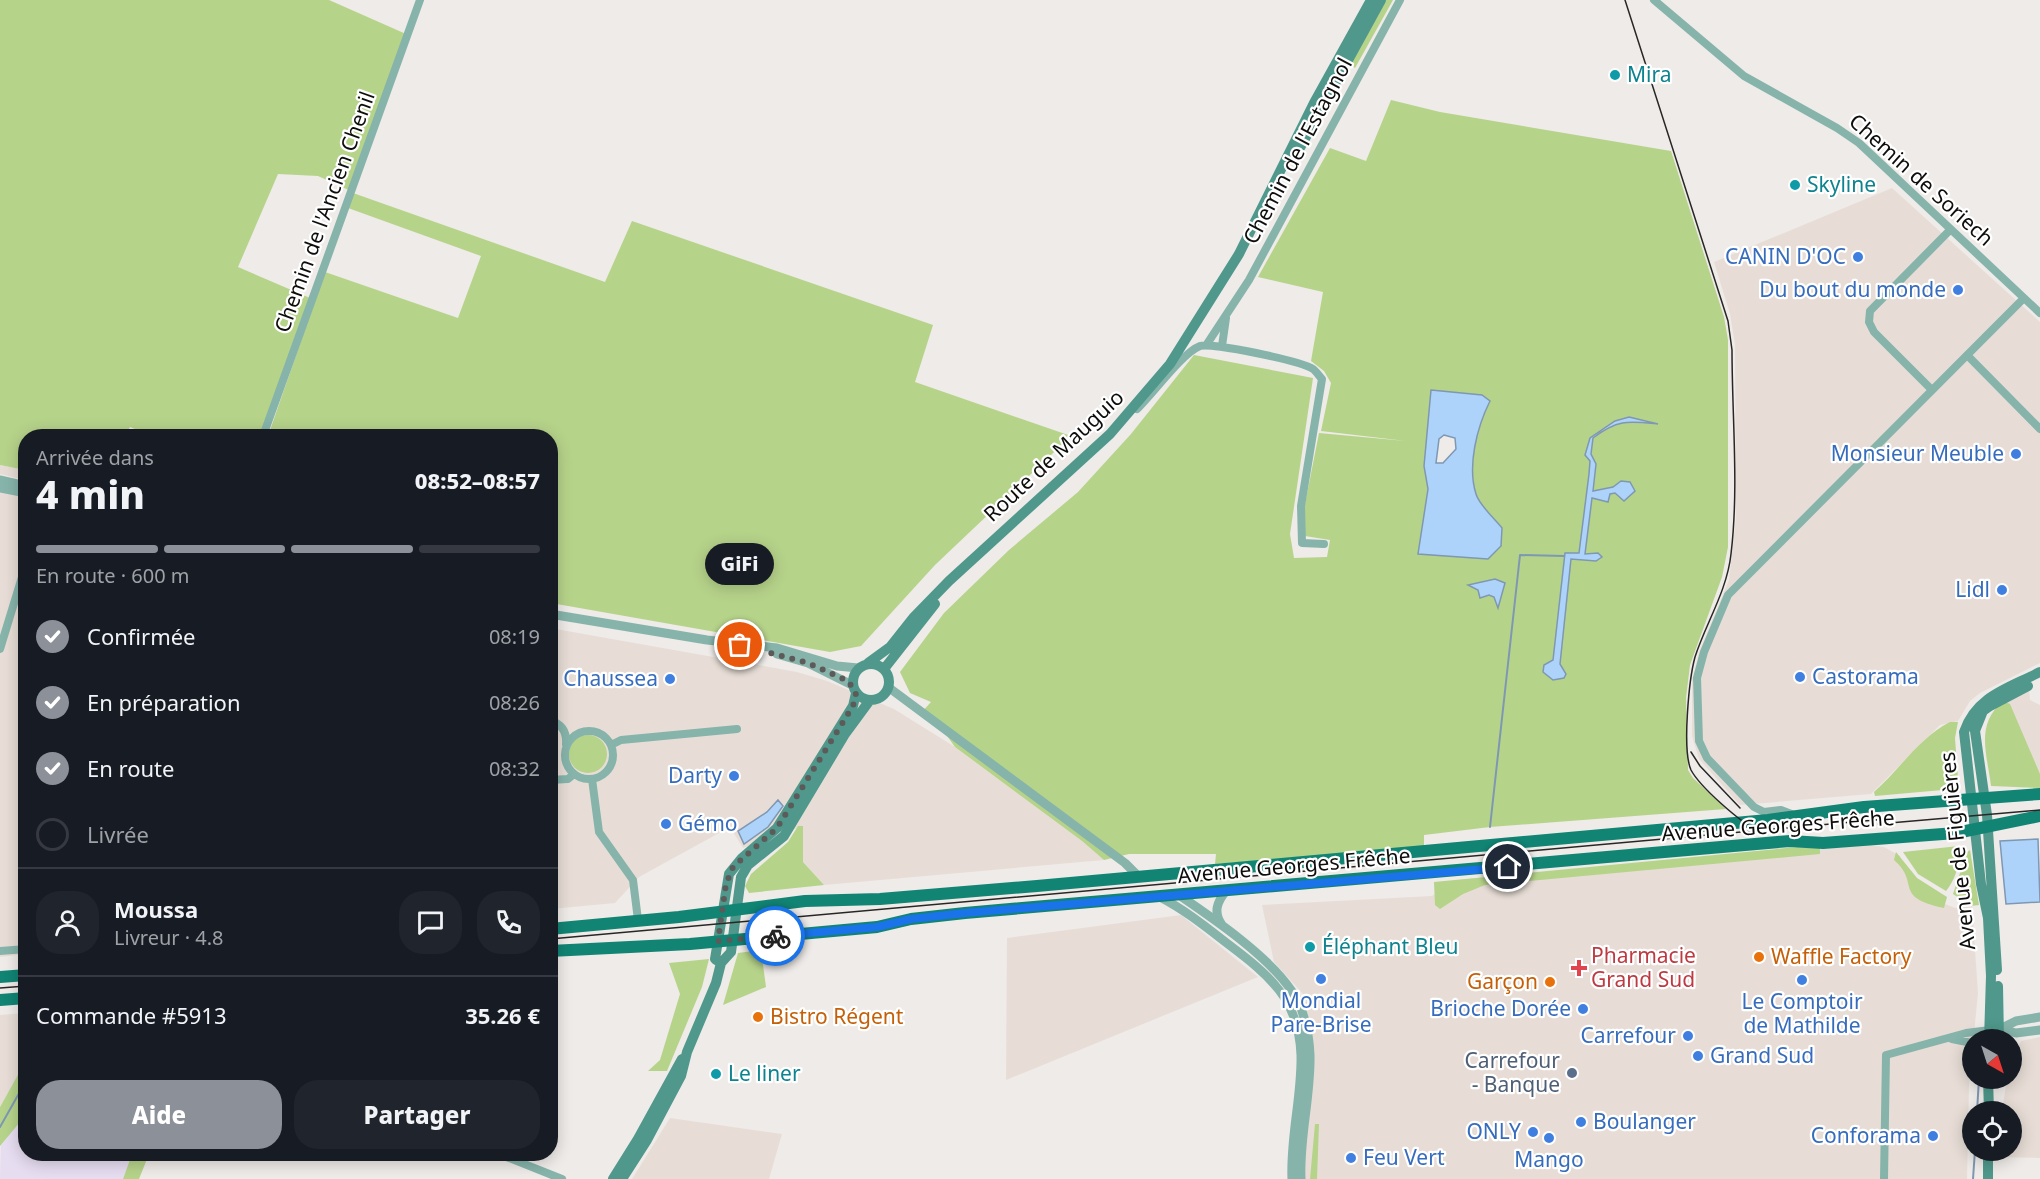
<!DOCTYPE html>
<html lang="fr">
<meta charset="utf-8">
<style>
body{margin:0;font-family:"Noto Sans",sans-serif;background:#20242c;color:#f1f3f6;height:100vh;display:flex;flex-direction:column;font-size:22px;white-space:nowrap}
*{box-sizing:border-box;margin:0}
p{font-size:20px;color:#9ea1a6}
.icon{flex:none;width:33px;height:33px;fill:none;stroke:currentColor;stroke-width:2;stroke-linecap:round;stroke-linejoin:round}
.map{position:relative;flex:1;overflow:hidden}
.drawer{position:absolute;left:18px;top:429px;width:540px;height:732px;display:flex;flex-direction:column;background:#171b24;border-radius:24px;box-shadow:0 3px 15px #0003}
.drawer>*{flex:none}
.needle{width:39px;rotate:141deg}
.controls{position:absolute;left:1962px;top:1029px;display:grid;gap:12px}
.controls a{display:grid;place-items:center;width:60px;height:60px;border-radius:50%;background:#171b24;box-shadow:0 3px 15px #0003;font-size:30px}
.pin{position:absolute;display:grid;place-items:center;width:51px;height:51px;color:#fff;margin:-26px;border:3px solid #fff;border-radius:50%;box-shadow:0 2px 6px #0007}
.courier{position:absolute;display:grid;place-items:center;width:60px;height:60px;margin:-30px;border:4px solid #1a73e8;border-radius:50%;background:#fff;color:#222;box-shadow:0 2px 8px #0007}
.bubble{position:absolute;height:42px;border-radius:21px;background:#171b24;box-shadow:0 3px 15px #0003;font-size:20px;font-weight:800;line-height:42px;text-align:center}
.head em{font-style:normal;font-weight:800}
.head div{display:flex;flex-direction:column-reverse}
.head{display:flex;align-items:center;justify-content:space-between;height:102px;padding:0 18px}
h1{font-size:39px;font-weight:800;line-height:45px}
.bar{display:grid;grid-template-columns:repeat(4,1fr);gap:9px 6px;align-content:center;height:72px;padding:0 18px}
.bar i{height:8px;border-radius:4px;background:#363941}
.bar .active{background:#8c9099}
.bar p{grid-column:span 4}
.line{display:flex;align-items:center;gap:15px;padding:0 18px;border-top:2px solid #363941}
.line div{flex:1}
.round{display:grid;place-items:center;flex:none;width:63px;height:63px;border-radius:24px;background:#20242c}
ol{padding:0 18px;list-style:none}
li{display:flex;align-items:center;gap:18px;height:66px}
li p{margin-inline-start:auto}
li .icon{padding:6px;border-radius:50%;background:#8c9099;color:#fff;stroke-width:4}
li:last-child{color:#9ea1a6}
li i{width:33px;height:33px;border:3px solid #363941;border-radius:50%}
.button{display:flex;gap:12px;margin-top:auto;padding:12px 18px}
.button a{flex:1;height:69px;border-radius:24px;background:#8c9099;color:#fff;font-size:24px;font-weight:800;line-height:69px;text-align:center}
.button a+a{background:#20242c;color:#f1f3f6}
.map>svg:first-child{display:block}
</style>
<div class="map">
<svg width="2040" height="1179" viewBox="0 0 2040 1179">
<rect width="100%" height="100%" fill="#eeebe8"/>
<!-- built -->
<path fill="#e7ddd6" d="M1892 188 2040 322V663L1980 693 1970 701 1958 721 1940 725 1871 794 1740 805 1699 759 1692 736V680L1699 652 1729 580 1736 518 1735 345 1730 314 1714 262Z
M0 465 25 470V480L0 474Z
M0 491 26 496 25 954 0 957Z
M550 628 797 672 827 681 894 709 955 747 1082 841 1104 860 824 885 803 862V826L743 848 730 827 639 877 615 903 551 909Z
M2029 690 2030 700 2040 705V774L2003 701Z
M1870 845 1884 847 1900 856 1911 890 1955 908 1972 906 1978 993 1969 1085 1967 1179H1302L1312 1051 1303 994 1274 962 1262 905 1432 896 1456 880Z
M1181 915 1258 977 1006 1080 1007 938Z
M25 1013V1062L0 1107V1015Z
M2040 1037V1158L1995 1157 1996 1151 2012 1150V1112L2002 1111 2007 1079 2012 1078V1057L2021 1041Z
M670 1118 782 1134 769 1179H632Z"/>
<!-- industrial -->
<path fill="#e7ddf1" d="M25 1116 26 1154H132L123 1179H0L1 1143Z"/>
<!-- green -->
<path fill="#b6d38a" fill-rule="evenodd" d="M0 0H329L406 34 353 193 605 282 632 221 933 325 915 382 1071 436 935 565 861 646 830 652 551 603 550 436H268L325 272 458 318 481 256 348 208 353 192 318 176 278 174 238 267 310 298 261 436H152L130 427 125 436H26L25 470 0 465Z
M1386 0H1393L1355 68 1350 64Z
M1391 100 1440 112 1671 151 1724 317 1728 340V547L1722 577 1690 665 1686 698 1688 770 1693 778 1726 809 1490 827 1424 835V847L1215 864 1216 854H1129L1104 860 1082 841 955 747 945 733 921 713 931 702 910 693 900 672 944 613 1009 550 1078 492 1131 434 1194 355 1313 378 1290 534 1294 558 1327 557 1330 540 1305 536V504L1319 433 1406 441 1321 431 1331 383 1324 371 1311 361 1323 292 1258 277 1330 148 1366 161ZM1431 390 1490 402C1477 427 1467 466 1476 494 1479 505 1495 518 1502 528L1419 554 1428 489Z
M2003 701 2010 704 2040 774V788L1991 786C1987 753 1975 725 2003 701Z
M1950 722H1958L1955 738 1958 779 1954 789 1875 796 1874 792C1899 770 1920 737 1950 722Z
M569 754a19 19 0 1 1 38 0a19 19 0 1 1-38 0Z
M798 826H803V862L824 885 749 893 745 886 751 874 788 842Z
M1959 846C1961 861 1956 879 1946 891L1918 874 1903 852Z
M1797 847 1820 848V854L1485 885 1463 894 1440 909 1435 905 1434 882Z
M1970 850 1979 905 1971 906 1953 894 1967 852Z
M1896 852 1917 878 1947 897 1944 908C1892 897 1921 883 1894 860Z
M761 950 766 987 723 1005 738 953Z
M709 959 702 987 667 1071H648L660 1060 680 994 669 963Z
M25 1062V1116L0 1146V1107Z
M1315 1124H1319L1317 1179H1310Z
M132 1154H149L139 1179H123Z"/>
<!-- water -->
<path fill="#aed3fb" stroke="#7e98b3" stroke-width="1.5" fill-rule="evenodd" d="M1431 390 1482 395 1490 401C1477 427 1467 466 1476 494 1479 505 1495 519 1502 528L1501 546 1488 559 1418 554 1428 489 1424 466ZM1444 435 1455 438 1456 449 1443 463H1436L1439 439Z
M1629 417 1658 424C1628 421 1618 419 1593 438L1591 454 1596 464 1593 491 1613 487 1621 481 1630 482 1635 491 1624 501 1615 493 1610 494 1608 502 1592 498 1585 554 1598 553 1602 557 1596 561 1571 559 1560 664 1566 674 1564 678 1553 680 1543 672 1544 665 1553 660 1565 553H1579L1589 474 1590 461 1585 455 1590 438 1615 421Z
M1495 579 1505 583 1498 608 1494 597 1489 595 1480 598 1478 590 1468 585Z
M778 800 783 806 768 827 744 844 738 831 767 812Z
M2038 839 2040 902 2006 904 2000 841Z"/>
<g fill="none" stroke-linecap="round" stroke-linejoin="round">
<!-- stream -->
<path stroke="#7e98b3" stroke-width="2" d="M1490 827 1520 555 1564 556
M1977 1112 1979 1078
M0 1127 26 1081
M1973 1179 1975 1150"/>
<!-- minor -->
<path stroke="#86b4aa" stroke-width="8" d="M1654 0 1744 76 1837 128 1859 143 2040 313
M1207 344 1249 280 1400 0
M1222 346 1226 318
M1967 355 2040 429
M1932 390 1874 332 1869 322 1870 311 1950 230
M1137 409C1153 394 1182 353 1200 346 1211 342 1301 361 1313 369 1316 371 1319 376 1322 379L1301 506 1302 543 1324 544
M263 436 420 0
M17 594 26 597
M0 649 26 564
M550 720C562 724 567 732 566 744
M565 755a24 24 0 1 1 48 0a24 24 0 1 1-48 0Z
M611 745 621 740 737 729
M592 779 599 832 633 880 638 920
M550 780 568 779 574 774
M1794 815 1781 810 1764 812 1754 807 1707 758 1699 741 1697 678 1704 652 1728 595 2024 298
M0 951 26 949
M1952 1039 1972 1043
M499 1154 562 1179
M1884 1179 1886 1055 1966 1033 1990 1030"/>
<!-- tertiary -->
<path stroke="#86b4aa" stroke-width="9" d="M0 480 26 486
M0 488 26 493
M550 614 707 640 777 648 837 666 858 668
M777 654 808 663 852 685
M888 687 1125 863 1139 877
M1179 895C1214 919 1267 955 1291 990 1304 1007 1309 1034 1310 1055 1311 1096 1299 1138 1301 1179
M1160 897C1185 910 1206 927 1228 944 1269 975 1299 999 1301 1055 1302 1096 1290 1138 1292 1179
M1222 925C1213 912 1217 902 1226 891
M2000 1029 2016 1021 2040 1017
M2000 1029 2016 1033 2040 1030"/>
<!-- secondary -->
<path stroke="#4f988b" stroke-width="10" d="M1296 155 1381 0
M868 663 890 647 913 618 949 581 1110 434 1170 364 1239 254 1314 103 1371 0
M853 682a18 18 0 1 1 36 0a18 18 0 1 1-36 0Z
M884 669 935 604
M721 963 715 959 729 874 742 858 777 828 853 706 856 693
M1997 970 1987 815 1975 731 1983 711 1990 706 2028 686
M1998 986 1999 1040
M1989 1040 1991 976 1988 918 1981 884 1964 732C1976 696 2009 688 2040 672
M1988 1078 1989 1112
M613 1179 638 1139 682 1059
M622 1179 647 1140 681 1076 687 1052 716 983 721 963 731 952 741 877 748 865 784 836 845 734 870 700
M1988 1179V1150"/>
<!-- primary -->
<path stroke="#118474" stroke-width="12" d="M550 929 679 917 805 901 880 899 1037 886 1768 820 1864 807 2040 794
M550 951 690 944 877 927 911 919 965 913 1790 841 1823 843 1956 833 2040 816
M0 977 26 975
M0 1000 26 998"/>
<!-- tram -->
<path stroke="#282726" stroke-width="1.5" d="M1625 0 1728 321 1732 350C1732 417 1739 488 1731 554 1727 591 1706 623 1695 657 1689 679 1682 750 1691 770 1700 787 1740 822 1758 831
M1691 752 1700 766 1740 808
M1878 824 2040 810
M550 939 1886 819
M0 988 26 986"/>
</g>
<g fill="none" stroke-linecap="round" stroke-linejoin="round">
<!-- done -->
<path stroke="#5c5b59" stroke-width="6" stroke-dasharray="0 10.8" d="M740 645 808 663 848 681 856 693 853 706 777 828 733 867 726 884 718 941 775 936"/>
<!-- route -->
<path stroke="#1a73e8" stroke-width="8" d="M775 936 877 927 911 919 965 913 1508 867"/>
</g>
<!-- markers -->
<g fill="#0f9aa8" stroke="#fff" stroke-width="2">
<circle cx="1615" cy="75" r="6"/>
<circle cx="1795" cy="185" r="6"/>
<circle cx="1310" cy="947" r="6"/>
<circle cx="716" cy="1074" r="6"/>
</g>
<g fill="#3f7fe0" stroke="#fff" stroke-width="2">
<circle cx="1858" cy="257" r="6"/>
<circle cx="1958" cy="290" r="6"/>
<circle cx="2016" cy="454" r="6"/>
<circle cx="2002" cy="590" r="6"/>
<circle cx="1800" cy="677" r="6"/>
<circle cx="670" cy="679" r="6"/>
<circle cx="734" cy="776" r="6"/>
<circle cx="666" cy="824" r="6"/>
<circle cx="1321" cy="979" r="6"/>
<circle cx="1802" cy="980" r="6"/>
<circle cx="1583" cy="1009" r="6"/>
<circle cx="1688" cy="1036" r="6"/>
<circle cx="1698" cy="1056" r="6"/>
<circle cx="1581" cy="1122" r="6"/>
<circle cx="1533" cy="1132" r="6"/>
<circle cx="1933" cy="1136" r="6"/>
<circle cx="1549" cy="1138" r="6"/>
<circle cx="1351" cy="1158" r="6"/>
</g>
<g fill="#e8710a" stroke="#fff" stroke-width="2">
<circle cx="1759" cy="957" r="6"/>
<circle cx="1550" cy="982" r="6"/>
<circle cx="758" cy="1017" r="6"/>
</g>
<path fill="#e0444e" stroke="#fff" stroke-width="2" d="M1576 959h6v6h6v6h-6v6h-6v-6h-6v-6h6z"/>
<circle fill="#5c6f8a" stroke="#fff" stroke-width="2" cx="1572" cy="1073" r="6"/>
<g text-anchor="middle" stroke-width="4.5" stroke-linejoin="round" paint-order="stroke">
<!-- culture labels -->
<g font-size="21" fill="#0d838f" stroke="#fff" text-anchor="start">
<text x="1627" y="82">Mira</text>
<text x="1807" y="192">Skyline</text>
<text x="1322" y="954">Éléphant Bleu</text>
<text x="728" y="1081">Le liner</text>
</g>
<!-- street labels -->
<g font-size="21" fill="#0e0d0c" stroke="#fff">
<text transform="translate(1298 151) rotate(-62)" y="7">Chemin de l'Estagnol</text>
<text transform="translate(1921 180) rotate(42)" y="7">Chemin de Soriech</text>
<text transform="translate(325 212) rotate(-70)" y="7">Chemin de l'Ancien Chenil</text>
<text transform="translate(1054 456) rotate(-43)" y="7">Route de Mauguio</text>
<text transform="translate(1778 826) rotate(-4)" y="7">Avenue Georges Frêche</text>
<text transform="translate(1958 851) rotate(-96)" y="7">Avenue de Figuières</text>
<text transform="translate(1294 866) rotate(-5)" y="7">Avenue Georges Frêche</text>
</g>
<!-- shop labels -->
<g font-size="21" fill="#366cbe" stroke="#fff" text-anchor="end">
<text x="1846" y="264">CANIN D'OC</text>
<text x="1946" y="297">Du bout du monde</text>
<text x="2004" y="461">Monsieur Meuble</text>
<text x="1990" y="597">Lidl</text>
<text x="1812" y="684" text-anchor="start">Castorama</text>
<text x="658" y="686">Chaussea</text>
<text x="722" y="783">Darty</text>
<text x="678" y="831" text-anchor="start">Gémo</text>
<text x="1321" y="1008" text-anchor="middle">Mondial<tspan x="1321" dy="24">Pare-Brise</tspan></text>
<text x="1802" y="1009" text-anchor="middle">Le Comptoir<tspan x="1802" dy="24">de Mathilde</tspan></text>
<text x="1571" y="1016">Brioche Dorée</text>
<text x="1676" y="1043">Carrefour</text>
<text x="1710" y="1063" text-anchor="start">Grand Sud</text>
<text x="1593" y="1129" text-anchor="start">Boulanger</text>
<text x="1521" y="1139">ONLY</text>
<text x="1921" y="1143">Conforama</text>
<text x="1363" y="1165" text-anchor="start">Feu Vert</text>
<text x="1549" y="1167" text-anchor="middle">Mango</text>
</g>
<!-- health labels -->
<g font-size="21" fill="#be3a42" stroke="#fff" text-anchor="start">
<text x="1591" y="963">Pharmacie<tspan x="1591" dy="24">Grand Sud</tspan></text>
</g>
<!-- food labels -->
<g font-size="21" fill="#c56008" stroke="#fff" text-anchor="start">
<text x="1771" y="964">Waffle Factory</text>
<text x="1538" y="989" text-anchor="end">Garçon</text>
<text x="770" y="1024">Bistro Régent</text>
</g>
<!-- service labels -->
<g font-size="21" fill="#4e5e75" stroke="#fff" text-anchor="end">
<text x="1560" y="1068">Carrefour<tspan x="1560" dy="24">- Banque</tspan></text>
</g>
</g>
</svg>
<div class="controls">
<a><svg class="needle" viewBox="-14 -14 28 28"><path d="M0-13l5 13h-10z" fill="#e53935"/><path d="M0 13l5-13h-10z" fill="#9ea1a6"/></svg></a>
<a><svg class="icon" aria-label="locate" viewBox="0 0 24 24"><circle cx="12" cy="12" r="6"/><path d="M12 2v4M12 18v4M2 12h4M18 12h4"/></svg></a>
</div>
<div class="pin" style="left:740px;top:645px;background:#ea580c"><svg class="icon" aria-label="bag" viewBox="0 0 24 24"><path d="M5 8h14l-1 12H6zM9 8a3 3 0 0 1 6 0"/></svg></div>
<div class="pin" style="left:1508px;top:867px;background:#1f2937"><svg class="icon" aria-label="home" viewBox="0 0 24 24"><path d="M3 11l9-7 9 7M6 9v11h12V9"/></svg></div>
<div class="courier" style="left:775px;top:936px"><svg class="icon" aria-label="bike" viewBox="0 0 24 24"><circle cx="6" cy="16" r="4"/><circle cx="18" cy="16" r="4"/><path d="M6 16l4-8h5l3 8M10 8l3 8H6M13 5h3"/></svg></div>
<div class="bubble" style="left:705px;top:543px;width:69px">GiFi</div>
<section class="drawer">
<div class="head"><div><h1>4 min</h1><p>Arrivée dans</p></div><em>08:52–08:57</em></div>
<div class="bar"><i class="active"></i><i class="active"></i><i class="active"></i><i></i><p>En route · 600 m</p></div>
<ol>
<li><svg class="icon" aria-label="check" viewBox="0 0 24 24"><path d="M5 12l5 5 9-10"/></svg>Confirmée<p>08:19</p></li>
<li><svg class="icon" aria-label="check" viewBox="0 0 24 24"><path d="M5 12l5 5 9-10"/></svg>En préparation<p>08:26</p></li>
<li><svg class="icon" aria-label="check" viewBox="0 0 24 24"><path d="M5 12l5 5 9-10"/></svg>En route<p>08:32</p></li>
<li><i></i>Livrée</li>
</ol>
<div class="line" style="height:108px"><a class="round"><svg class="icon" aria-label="person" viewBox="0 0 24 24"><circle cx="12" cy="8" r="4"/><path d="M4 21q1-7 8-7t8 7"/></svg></a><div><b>Moussa</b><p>Livreur · 4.8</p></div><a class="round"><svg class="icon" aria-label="chat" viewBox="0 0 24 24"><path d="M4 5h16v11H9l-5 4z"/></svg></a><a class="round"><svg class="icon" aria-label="phone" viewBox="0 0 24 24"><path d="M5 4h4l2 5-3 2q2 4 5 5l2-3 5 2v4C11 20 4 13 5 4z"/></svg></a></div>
<div class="line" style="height:78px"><div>Commande #5913</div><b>35.26 €</b></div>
<div class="button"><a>Aide</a><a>Partager</a></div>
</section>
</div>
